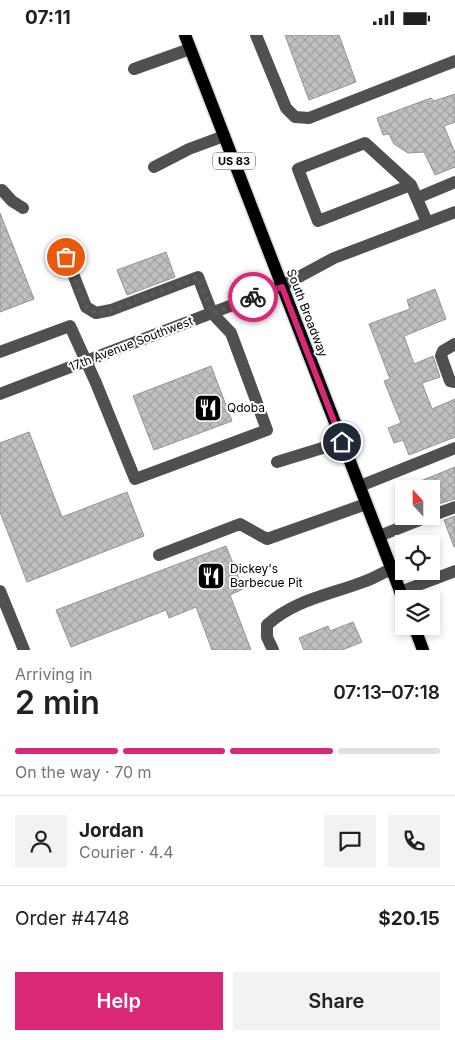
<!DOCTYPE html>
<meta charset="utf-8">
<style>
body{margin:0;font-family:Inter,sans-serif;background:#f2f2f2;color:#202124;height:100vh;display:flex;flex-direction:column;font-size:19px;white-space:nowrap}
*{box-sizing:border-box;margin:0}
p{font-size:16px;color:#757577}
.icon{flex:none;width:28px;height:28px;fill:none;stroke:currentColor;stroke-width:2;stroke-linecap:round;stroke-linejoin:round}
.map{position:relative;height:615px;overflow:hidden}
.panel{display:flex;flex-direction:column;background:#fff;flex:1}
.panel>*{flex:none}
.needle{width:32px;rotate:339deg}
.buttons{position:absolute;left:395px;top:445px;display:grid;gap:10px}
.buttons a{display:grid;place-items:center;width:45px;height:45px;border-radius:0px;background:#fff;box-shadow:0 2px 8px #0003;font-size:25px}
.pin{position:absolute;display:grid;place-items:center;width:42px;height:42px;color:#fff;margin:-21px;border:2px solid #fff;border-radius:50%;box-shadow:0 1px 5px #0007}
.courier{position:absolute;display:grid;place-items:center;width:50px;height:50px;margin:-25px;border:4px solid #db2777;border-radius:50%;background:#fff;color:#222;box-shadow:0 1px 6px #0007}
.summary em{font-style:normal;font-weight:600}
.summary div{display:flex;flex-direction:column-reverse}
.summary{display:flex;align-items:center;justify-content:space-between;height:85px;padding:0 15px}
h1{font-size:32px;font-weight:600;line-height:38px}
.bar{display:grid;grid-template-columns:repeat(4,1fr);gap:8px 5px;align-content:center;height:60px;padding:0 15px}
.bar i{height:6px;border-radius:4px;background:#e0e0e0}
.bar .current{background:#db2777}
.bar p{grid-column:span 4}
.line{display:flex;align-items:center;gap:12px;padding:0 15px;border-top:1px solid #e0e0e0}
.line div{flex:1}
.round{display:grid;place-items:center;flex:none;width:52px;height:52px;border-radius:0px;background:#f2f2f2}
.action{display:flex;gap:10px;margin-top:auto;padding:10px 15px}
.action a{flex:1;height:58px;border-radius:0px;background:#db2777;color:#fff;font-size:20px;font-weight:600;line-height:58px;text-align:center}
.action a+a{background:#f2f2f2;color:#202124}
.status{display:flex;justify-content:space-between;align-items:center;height:35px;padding:0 25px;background:#fff;direction:ltr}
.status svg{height:14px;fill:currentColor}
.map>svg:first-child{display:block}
</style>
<div class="status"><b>07:11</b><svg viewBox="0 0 49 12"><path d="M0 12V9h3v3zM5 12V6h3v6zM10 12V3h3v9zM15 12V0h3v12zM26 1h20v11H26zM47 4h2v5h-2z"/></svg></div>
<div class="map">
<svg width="455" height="615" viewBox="0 0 455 615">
<defs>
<pattern id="building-cross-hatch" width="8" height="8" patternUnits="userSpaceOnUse" patternTransform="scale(1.25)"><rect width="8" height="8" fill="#c0c0c0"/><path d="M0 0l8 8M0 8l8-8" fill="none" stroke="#a3a3a3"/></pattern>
</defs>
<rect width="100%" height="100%" fill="#fff"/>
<!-- building -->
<path fill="url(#building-cross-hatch)" stroke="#949494" d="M285 0H339L356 47 309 65Z
M455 59V87L444 91 455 118V132L435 140 424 117 408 118 394 109 389 99 383 100 377 83 431 63 434 66Z
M0 178 34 264 0 277Z
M166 217 175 242 127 260 117 235Z
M435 254 446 284 404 301 414 329 433 321 440 342 422 348 432 374 455 364V402L409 420 403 405 394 408 388 393 401 388 384 346 390 344 369 289 410 274 407 265Z
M211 331 232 386 154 415 133 361Z
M29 397 62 482 127 457 144 501 27 547 0 477V408Z
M455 432V464L431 471V454H401Z
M455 481V512H454L444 485Z
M226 511 243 554 230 560 251 615H212L196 572 169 583 166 575 71 612 56 575Z
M353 587 362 607 342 615H304L299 603 328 591 330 596Z"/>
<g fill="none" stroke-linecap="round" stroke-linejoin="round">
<!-- major casing -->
<g stroke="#dbdbdb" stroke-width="15">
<path id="major" d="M185 0 404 566
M414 591 423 615"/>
</g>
<!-- minor -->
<path stroke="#505050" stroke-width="12" d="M256 0 286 73 295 82 309 83 455 26
M134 34 190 14
M154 132 189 114 224 101
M411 150 318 186 298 134 365 108 411 150 427 187
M2 155 12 166 23 173
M417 163 455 147
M455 309 443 316 441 321 450 346 455 347
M0 317 70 291 96 348 135 444 267 395 231 298 212 278 198 242 111 275 96 278 86 272 66 221
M0 359 282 251 334 223 455 177
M277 427 342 407
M360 451 455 413
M431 481 455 472
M379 501 430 481
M159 520 240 489 267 504 366 469
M0 556 24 615
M400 557 455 536
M273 615 267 602V590C294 565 329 560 363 547 373 544 382 538 391 534"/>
<!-- major -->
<use href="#major" stroke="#000" stroke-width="12"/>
</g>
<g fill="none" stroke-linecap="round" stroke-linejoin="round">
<!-- done -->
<path stroke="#595959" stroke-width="5" stroke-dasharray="0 9" d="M66 222 86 272 96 278 111 275 198 242 212 278 253 262"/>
<!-- route -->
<path stroke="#db2777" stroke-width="6" d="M253 262 282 252 342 407"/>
</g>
<!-- icons -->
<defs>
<g id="restaurant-square" transform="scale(1.4375)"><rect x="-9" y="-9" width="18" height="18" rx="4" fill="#000" stroke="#fff"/><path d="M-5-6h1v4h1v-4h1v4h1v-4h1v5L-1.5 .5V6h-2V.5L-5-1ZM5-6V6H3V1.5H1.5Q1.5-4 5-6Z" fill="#fff"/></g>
</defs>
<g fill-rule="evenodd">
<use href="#restaurant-square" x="208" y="373"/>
<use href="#restaurant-square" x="211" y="541"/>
</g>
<g text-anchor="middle" stroke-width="4" stroke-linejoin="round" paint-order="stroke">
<!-- shield labels -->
<rect fill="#fff" stroke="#4c4c4c" stroke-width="1" x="213" y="117.5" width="42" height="17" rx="4"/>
<g font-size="11" font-weight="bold" fill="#000">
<text x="234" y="130">US 83</text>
</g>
<!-- street labels -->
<g font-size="12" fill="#000" stroke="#fff">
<text transform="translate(307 278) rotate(69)" y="4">South Broadway</text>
<text transform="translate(131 309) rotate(-21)" y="4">17th Avenue Southwest</text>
</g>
<!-- poi labels -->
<g font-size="12" fill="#000" stroke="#fff" text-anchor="start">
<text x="227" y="377">Qdoba</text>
<text x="230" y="538">Dickey's<tspan x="230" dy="14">Barbecue Pit</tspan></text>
</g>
</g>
</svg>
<div class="buttons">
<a><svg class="needle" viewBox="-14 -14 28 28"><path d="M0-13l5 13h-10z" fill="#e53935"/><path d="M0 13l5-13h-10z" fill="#757577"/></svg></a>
<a><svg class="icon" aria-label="locate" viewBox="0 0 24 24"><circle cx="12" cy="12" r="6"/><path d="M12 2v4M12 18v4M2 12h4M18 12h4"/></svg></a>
<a><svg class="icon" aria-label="layers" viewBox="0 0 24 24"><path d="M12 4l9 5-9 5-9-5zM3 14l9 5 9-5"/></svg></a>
</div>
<div class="pin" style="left:66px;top:222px;background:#ea580c"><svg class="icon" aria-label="bag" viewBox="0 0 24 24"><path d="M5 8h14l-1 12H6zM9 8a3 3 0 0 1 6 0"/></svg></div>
<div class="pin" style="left:342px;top:407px;background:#1f2937"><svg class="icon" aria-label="home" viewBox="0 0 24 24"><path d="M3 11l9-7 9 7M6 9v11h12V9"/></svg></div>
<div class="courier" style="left:253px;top:262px"><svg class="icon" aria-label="bike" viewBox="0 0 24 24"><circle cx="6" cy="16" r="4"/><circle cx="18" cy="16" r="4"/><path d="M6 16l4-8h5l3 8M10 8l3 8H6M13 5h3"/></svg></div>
</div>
<section class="panel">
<div class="summary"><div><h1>2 min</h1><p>Arriving in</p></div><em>07:13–07:18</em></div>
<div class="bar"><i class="current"></i><i class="current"></i><i class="current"></i><i></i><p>On the way · 70 m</p></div>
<div class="line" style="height:90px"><a class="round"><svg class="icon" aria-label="person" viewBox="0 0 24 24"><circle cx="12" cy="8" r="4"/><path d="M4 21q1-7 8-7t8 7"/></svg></a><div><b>Jordan</b><p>Courier · 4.4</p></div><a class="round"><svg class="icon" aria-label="chat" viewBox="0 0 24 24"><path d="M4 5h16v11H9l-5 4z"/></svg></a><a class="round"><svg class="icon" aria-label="phone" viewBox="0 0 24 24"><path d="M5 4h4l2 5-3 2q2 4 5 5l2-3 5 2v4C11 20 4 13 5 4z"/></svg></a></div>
<div class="line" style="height:65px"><div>Order #4748</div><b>$20.15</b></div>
<div class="action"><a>Help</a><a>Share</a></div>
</section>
